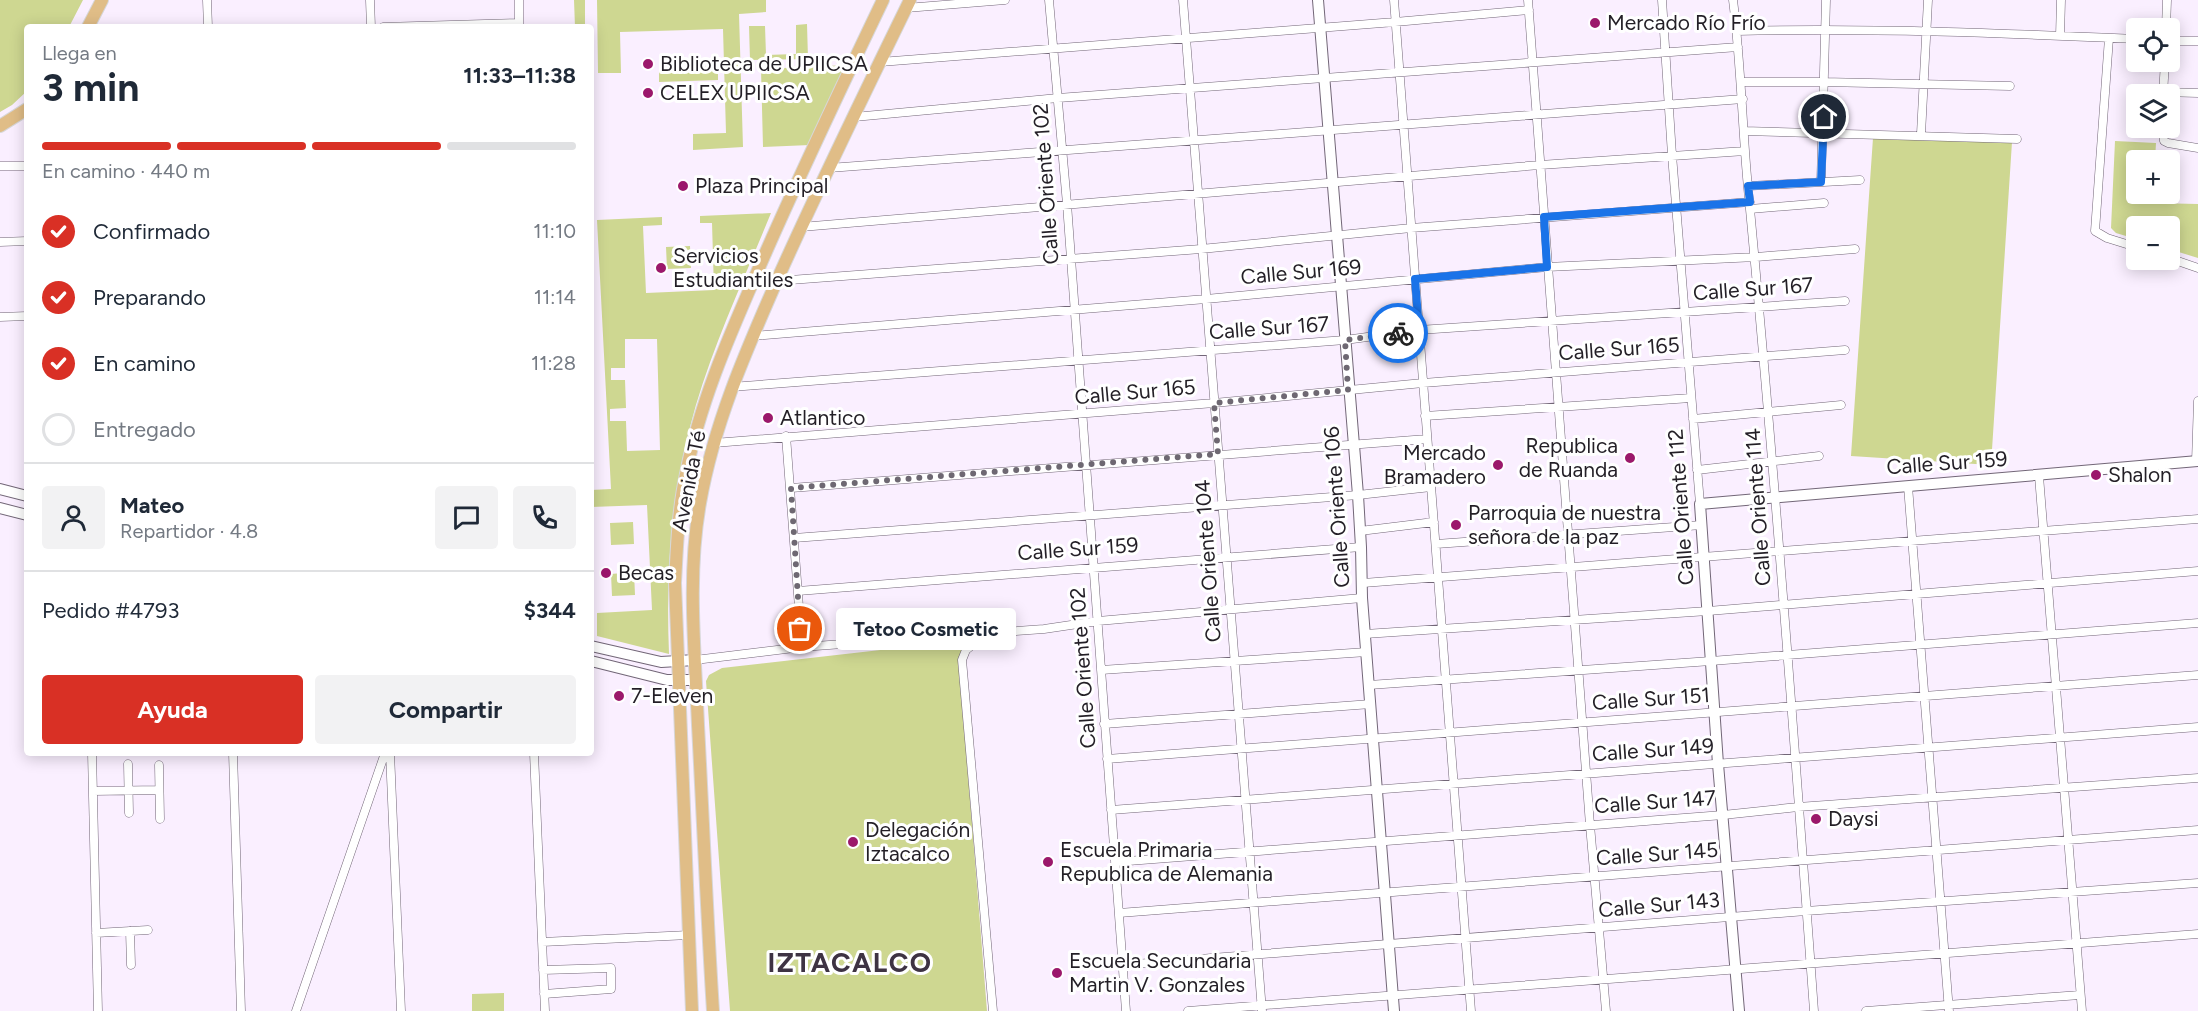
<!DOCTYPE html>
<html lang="es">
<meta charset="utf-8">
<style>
body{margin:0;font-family:Figtree,sans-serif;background:#f2f2f3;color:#1f2937;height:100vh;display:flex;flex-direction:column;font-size:22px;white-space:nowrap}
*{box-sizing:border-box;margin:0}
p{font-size:20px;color:#747a83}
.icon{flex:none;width:33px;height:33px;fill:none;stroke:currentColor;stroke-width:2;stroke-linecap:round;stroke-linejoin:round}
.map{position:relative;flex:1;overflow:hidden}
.panel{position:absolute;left:24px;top:24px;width:570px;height:732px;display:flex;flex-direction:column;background:#fff;border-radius:6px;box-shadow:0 3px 15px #0003}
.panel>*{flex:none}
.fabs{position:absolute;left:2126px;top:18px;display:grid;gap:12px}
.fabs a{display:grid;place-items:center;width:54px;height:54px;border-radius:6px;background:#fff;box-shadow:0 3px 15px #0003;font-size:30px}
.pin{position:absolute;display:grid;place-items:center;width:51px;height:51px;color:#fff;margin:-26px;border:3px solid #fff;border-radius:50%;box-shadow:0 2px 6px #0007}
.courier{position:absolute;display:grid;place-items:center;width:60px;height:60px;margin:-30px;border:4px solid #1a73e8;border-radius:50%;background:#fff;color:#222;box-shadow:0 2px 8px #0007}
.bubble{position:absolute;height:42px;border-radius:6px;background:#fff;box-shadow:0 3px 15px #0003;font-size:20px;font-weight:700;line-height:42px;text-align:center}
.summary em{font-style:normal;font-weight:700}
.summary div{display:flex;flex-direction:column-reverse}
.summary{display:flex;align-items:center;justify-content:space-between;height:102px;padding:0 18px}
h1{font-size:39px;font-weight:700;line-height:45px}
.bar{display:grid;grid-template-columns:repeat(4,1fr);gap:9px 6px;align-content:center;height:72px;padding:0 18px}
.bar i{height:8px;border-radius:4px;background:#e0e1e3}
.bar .selected{background:#d93025}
.bar p{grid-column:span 4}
.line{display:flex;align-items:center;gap:15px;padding:0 18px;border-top:2px solid #e0e1e3}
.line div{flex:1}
.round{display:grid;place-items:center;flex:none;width:63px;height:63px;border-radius:6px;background:#f2f2f3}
ol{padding:0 18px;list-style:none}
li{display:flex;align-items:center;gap:18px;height:66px}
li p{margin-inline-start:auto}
li .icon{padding:6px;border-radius:50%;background:#d93025;color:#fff;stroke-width:4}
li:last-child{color:#747a83}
li i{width:33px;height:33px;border:3px solid #e0e1e3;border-radius:50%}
.button{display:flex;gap:12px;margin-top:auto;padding:12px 18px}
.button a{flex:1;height:69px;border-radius:6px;background:#d93025;color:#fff;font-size:24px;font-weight:700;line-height:69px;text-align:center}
.button a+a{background:#f2f2f3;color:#1f2937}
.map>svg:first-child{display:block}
</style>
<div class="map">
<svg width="2198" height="1011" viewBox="0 0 2198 1011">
<rect width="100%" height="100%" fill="#faefff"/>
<!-- green -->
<path fill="#ced791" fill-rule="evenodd" d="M0 0H83L69 27H27V91L12 105 0 112Z
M574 0H585V27H575Z
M597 0H766V12L739 14 743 147 693 150V134L726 133 723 29 620 32 621 73H598Z
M807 24 808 59 750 60 749 26H765L766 55 796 54V25Z
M848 65 810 145 763 147 761 69Z
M718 66V80L659 82V68Z
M1873 138 2012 142 1991 465 1851 456Z
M2115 141 2156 143 2155 160H2136V194H2153V203L2198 204V258L2169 249V226H2136V239L2116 233 2111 228Z
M771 213C743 282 708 355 690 427 670 502 666 577 669 654L597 636V613L652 610 647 505 591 507V490L611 489 597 220 662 217V225L643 226 646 293 714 290 712 223H700V216ZM657 339 660 450 627 451 626 421H610V409L626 408 625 380H611V368H625V339Z
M690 246 691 268 667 269 666 247Z
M633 522 634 544 611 545 610 523Z
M634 572 635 595 612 596 611 574Z
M968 640 963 645 959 661 987 1011H730L706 681 709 675 722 668Z
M504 993V1011H472V994Z"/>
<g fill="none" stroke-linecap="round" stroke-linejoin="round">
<!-- street casing -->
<g stroke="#726677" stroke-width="9">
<path id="street" d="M207 0 208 27
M370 0 371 27
M519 0V25
M1049 0 1067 204 1126 1011
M1183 0 1262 1011
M1394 0 1471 1011
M1528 0 1590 825 1606 1011
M1662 0 1672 155 1700 504
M1733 0C1741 63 1742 125 1748 188 1774 462 1794 737 1814 1011
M906 8 1005 0
M383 27 519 23
M2166 28 2167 0
M1737 31C1870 28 2003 33 2136 39
M2060 36 2061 0
M2109 38 2095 231 2107 238 2136 247
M2169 41H2198
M880 62 1395 22 1529 10
M1742 82H1823L2010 86
M2163 92 2198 93
M2163 94 2165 62
M854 117 1058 98 1738 47
M2162 128 2164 141 2168 143 2198 148
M1744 131 2017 139
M1921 134 1928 0
M0 166H27
M829 168 1743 99
M1821 182 1826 0
M1748 186 1860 180
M1750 209 1824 203
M801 227 1540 165 1745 151
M0 242 27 241
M2169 258 2198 268
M777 281 1201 249 1411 228 1750 202
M0 317 27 316
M752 336 1206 299 1547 267 1756 257 1855 249
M731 387 1345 340 1419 330 1845 301
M1425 416 1691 398
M1693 419 1841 405
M786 436 802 647
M714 443 1214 403 1423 383 1845 350
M2196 462 2198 401
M1697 470 1819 456
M2039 476 2082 1011
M1908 486 1949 1011
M791 488 1427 439
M1360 531 1434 522
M794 538 1358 495 1431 487
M1436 544 1702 525
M1363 583 2198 519
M798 591 1361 547
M1365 634 1708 611 2198 571
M984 636 966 650 962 660 993 1011
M695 660 802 647 1044 629 1098 621 1362 598
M1101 670 1367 652
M1369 685 1711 661 2198 623
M1104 724 1371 704
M92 753 98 1011
M233 753 241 1011
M390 753 401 1011
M534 753 545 1011
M1107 759 2198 675
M128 764 129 813
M159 765 160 819
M93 791 159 790
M1111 810 2198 727
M1115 862 1723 815 1798 807 2198 778
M1119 913 2198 830
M130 931 131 965
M96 933 148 930
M542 942 689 935
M1123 965 1806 911 2198 883
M543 970 611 968V989L544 994
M296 1011 385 753
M1188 1011 2198 934
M1866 1011 2080 995"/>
</g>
<!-- secondary casing -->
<g stroke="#726677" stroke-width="12">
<path id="secondary" d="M1318 0 1358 495 1361 547 1362 598 1394 1011
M0 489 27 496
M0 508 27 515
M591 646 661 662 695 660
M591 661 667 680H696
M1739 1011 1718 764 1700 504 2198 461"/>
</g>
<!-- primary casing -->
<g stroke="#d7d7d8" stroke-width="14">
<path id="primary" d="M88 27 102 0
M0 126 27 109
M692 1011 675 583C677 547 678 510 686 474 699 406 727 341 755 277 795 184 839 92 883 0
M713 1011C707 916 703 820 698 725 695 652 687 575 700 503 714 423 746 351 778 278 820 184 865 92 910 0"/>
</g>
<!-- street -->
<use href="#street" stroke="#fff" stroke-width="8"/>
<!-- secondary -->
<use href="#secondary" stroke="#fff" stroke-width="10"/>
<!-- primary -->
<use href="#primary" stroke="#e0bd87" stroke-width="12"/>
</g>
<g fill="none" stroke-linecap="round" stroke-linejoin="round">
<!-- done -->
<path stroke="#6e6872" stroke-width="6" stroke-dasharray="0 10.8" d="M800 629 791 488 1218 454 1214 403 1348 390 1345 340 1398 333"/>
<!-- route -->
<path stroke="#1a73e8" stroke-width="8" d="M1398 333 1419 330 1415 279 1547 267 1544 217 1750 202 1748 186 1821 182 1824 117"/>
</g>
<!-- markers -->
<g fill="#9b186b" stroke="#fff" stroke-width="2">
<circle cx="1595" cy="23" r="6"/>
<circle cx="648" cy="64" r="6"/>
<circle cx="648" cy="93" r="6"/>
<circle cx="683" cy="186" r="6"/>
<circle cx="661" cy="268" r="6"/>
<circle cx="768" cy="418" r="6"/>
<circle cx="1630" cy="458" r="6"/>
<circle cx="1498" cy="465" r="6"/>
<circle cx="2096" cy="475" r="6"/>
<circle cx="1456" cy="525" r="6"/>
<circle cx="606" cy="573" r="6"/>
<circle cx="619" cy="696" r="6"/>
<circle cx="1816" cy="819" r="6"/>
<circle cx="853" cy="842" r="6"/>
<circle cx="1048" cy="862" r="6"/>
<circle cx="1057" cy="973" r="6"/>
</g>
<g text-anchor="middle" stroke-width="6" stroke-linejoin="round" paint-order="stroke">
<!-- poi labels -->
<g font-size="21" fill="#231f26" stroke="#fff" text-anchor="start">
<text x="1607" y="30">Mercado Río Frío</text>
<text x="660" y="71">Biblioteca de UPIICSA</text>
<text x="660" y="100">CELEX UPIICSA</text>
<text x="695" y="193">Plaza Principal</text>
<text x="673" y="263">Servicios<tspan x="673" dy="24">Estudiantiles</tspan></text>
<text x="780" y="425">Atlantico</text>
<text x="1618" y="453" text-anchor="end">Republica<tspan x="1618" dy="24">de Ruanda</tspan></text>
<text x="1486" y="460" text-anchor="end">Mercado<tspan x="1486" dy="24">Bramadero</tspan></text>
<text x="2108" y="482">Shalon</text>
<text x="1468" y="520">Parroquia de nuestra<tspan x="1468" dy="24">señora de la paz</tspan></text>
<text x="618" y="580">Becas</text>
<text x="631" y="703">7-Eleven</text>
<text x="1828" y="826">Daysi</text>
<text x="865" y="837">Delegación<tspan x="865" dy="24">Iztacalco</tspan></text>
<text x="1060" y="857">Escuela Primaria<tspan x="1060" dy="24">Republica de Alemania</tspan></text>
<text x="1069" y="968">Escuela Secundaria<tspan x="1069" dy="24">Martin V. Gonzales</tspan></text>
</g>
<!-- street labels -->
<g font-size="21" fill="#231f26" stroke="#fff">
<text transform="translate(1046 184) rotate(-94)" y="7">Calle Oriente 102</text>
<text transform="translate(1301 272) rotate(-5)" y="7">Calle Sur 169</text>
<text transform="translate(1753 289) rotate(-4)" y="7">Calle Sur 167</text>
<text transform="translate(1269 328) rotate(-4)" y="7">Calle Sur 167</text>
<text transform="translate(1619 349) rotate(-4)" y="7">Calle Sur 165</text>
<text transform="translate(1135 392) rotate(-5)" y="7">Calle Sur 165</text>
<text transform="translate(1947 463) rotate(-4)" y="7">Calle Sur 159</text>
<text transform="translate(689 481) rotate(-79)" y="7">Avenida Té</text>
<text transform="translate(1337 507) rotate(-94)" y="7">Calle Oriente 106</text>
<text transform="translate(1681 507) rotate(-94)" y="7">Calle Oriente 112</text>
<text transform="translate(1758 507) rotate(-94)" y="7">Calle Oriente 114</text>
<text transform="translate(1078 549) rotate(-4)" y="7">Calle Sur 159</text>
<text transform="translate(1208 561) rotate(-94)" y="7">Calle Oriente 104</text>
<text transform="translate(1083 668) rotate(-94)" y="7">Calle Oriente 102</text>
<text transform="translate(1651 699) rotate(-4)" y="7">Calle Sur 151</text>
<text transform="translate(1653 750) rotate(-4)" y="7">Calle Sur 149</text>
<text transform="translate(1655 802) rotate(-4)" y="7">Calle Sur 147</text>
<text transform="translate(1657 854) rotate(-4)" y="7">Calle Sur 145</text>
<text transform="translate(1659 905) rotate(-5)" y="7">Calle Sur 143</text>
</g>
<!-- district labels -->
<g font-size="27" font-weight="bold" letter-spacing="1.5" fill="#3e3343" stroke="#fff">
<text x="850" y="972">IZTACALCO</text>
</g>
</g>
</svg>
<div class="fabs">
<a><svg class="icon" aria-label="locate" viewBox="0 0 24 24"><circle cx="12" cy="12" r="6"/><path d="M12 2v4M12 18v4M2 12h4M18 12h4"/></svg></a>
<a><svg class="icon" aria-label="layers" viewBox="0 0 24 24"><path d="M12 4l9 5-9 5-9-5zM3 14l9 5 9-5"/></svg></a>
<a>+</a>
<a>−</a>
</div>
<div class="pin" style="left:800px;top:629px;background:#ea580c"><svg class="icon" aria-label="bag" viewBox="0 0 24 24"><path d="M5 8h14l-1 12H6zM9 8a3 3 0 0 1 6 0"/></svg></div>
<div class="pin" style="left:1824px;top:117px;background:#1f2937"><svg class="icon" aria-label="home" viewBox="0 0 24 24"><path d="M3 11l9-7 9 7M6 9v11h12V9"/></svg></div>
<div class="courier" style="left:1398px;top:333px"><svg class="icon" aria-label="bike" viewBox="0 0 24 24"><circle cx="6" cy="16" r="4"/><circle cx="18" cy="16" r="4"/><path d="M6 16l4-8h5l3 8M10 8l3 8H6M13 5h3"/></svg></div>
<div class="bubble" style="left:836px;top:608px;width:180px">Tetoo Cosmetic</div>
<section class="panel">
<div class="summary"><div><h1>3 min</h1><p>Llega en</p></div><em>11:33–11:38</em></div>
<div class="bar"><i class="selected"></i><i class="selected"></i><i class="selected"></i><i></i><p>En camino · 440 m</p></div>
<ol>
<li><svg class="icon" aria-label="check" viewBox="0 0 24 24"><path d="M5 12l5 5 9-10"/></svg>Confirmado<p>11:10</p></li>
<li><svg class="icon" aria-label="check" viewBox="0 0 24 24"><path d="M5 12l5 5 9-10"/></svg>Preparando<p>11:14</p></li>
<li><svg class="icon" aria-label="check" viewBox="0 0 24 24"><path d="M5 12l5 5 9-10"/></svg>En camino<p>11:28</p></li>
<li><i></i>Entregado</li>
</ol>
<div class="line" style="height:108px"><a class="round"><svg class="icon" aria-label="person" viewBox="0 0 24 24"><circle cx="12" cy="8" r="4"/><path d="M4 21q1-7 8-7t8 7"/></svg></a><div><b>Mateo</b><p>Repartidor · 4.8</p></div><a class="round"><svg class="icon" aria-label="chat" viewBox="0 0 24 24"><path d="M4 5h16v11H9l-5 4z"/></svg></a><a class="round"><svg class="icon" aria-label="phone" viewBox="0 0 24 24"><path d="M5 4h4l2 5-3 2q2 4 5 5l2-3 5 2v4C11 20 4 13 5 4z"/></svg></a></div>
<div class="line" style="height:78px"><div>Pedido #4793</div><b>$344</b></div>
<div class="button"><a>Ayuda</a><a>Compartir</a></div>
</section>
</div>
